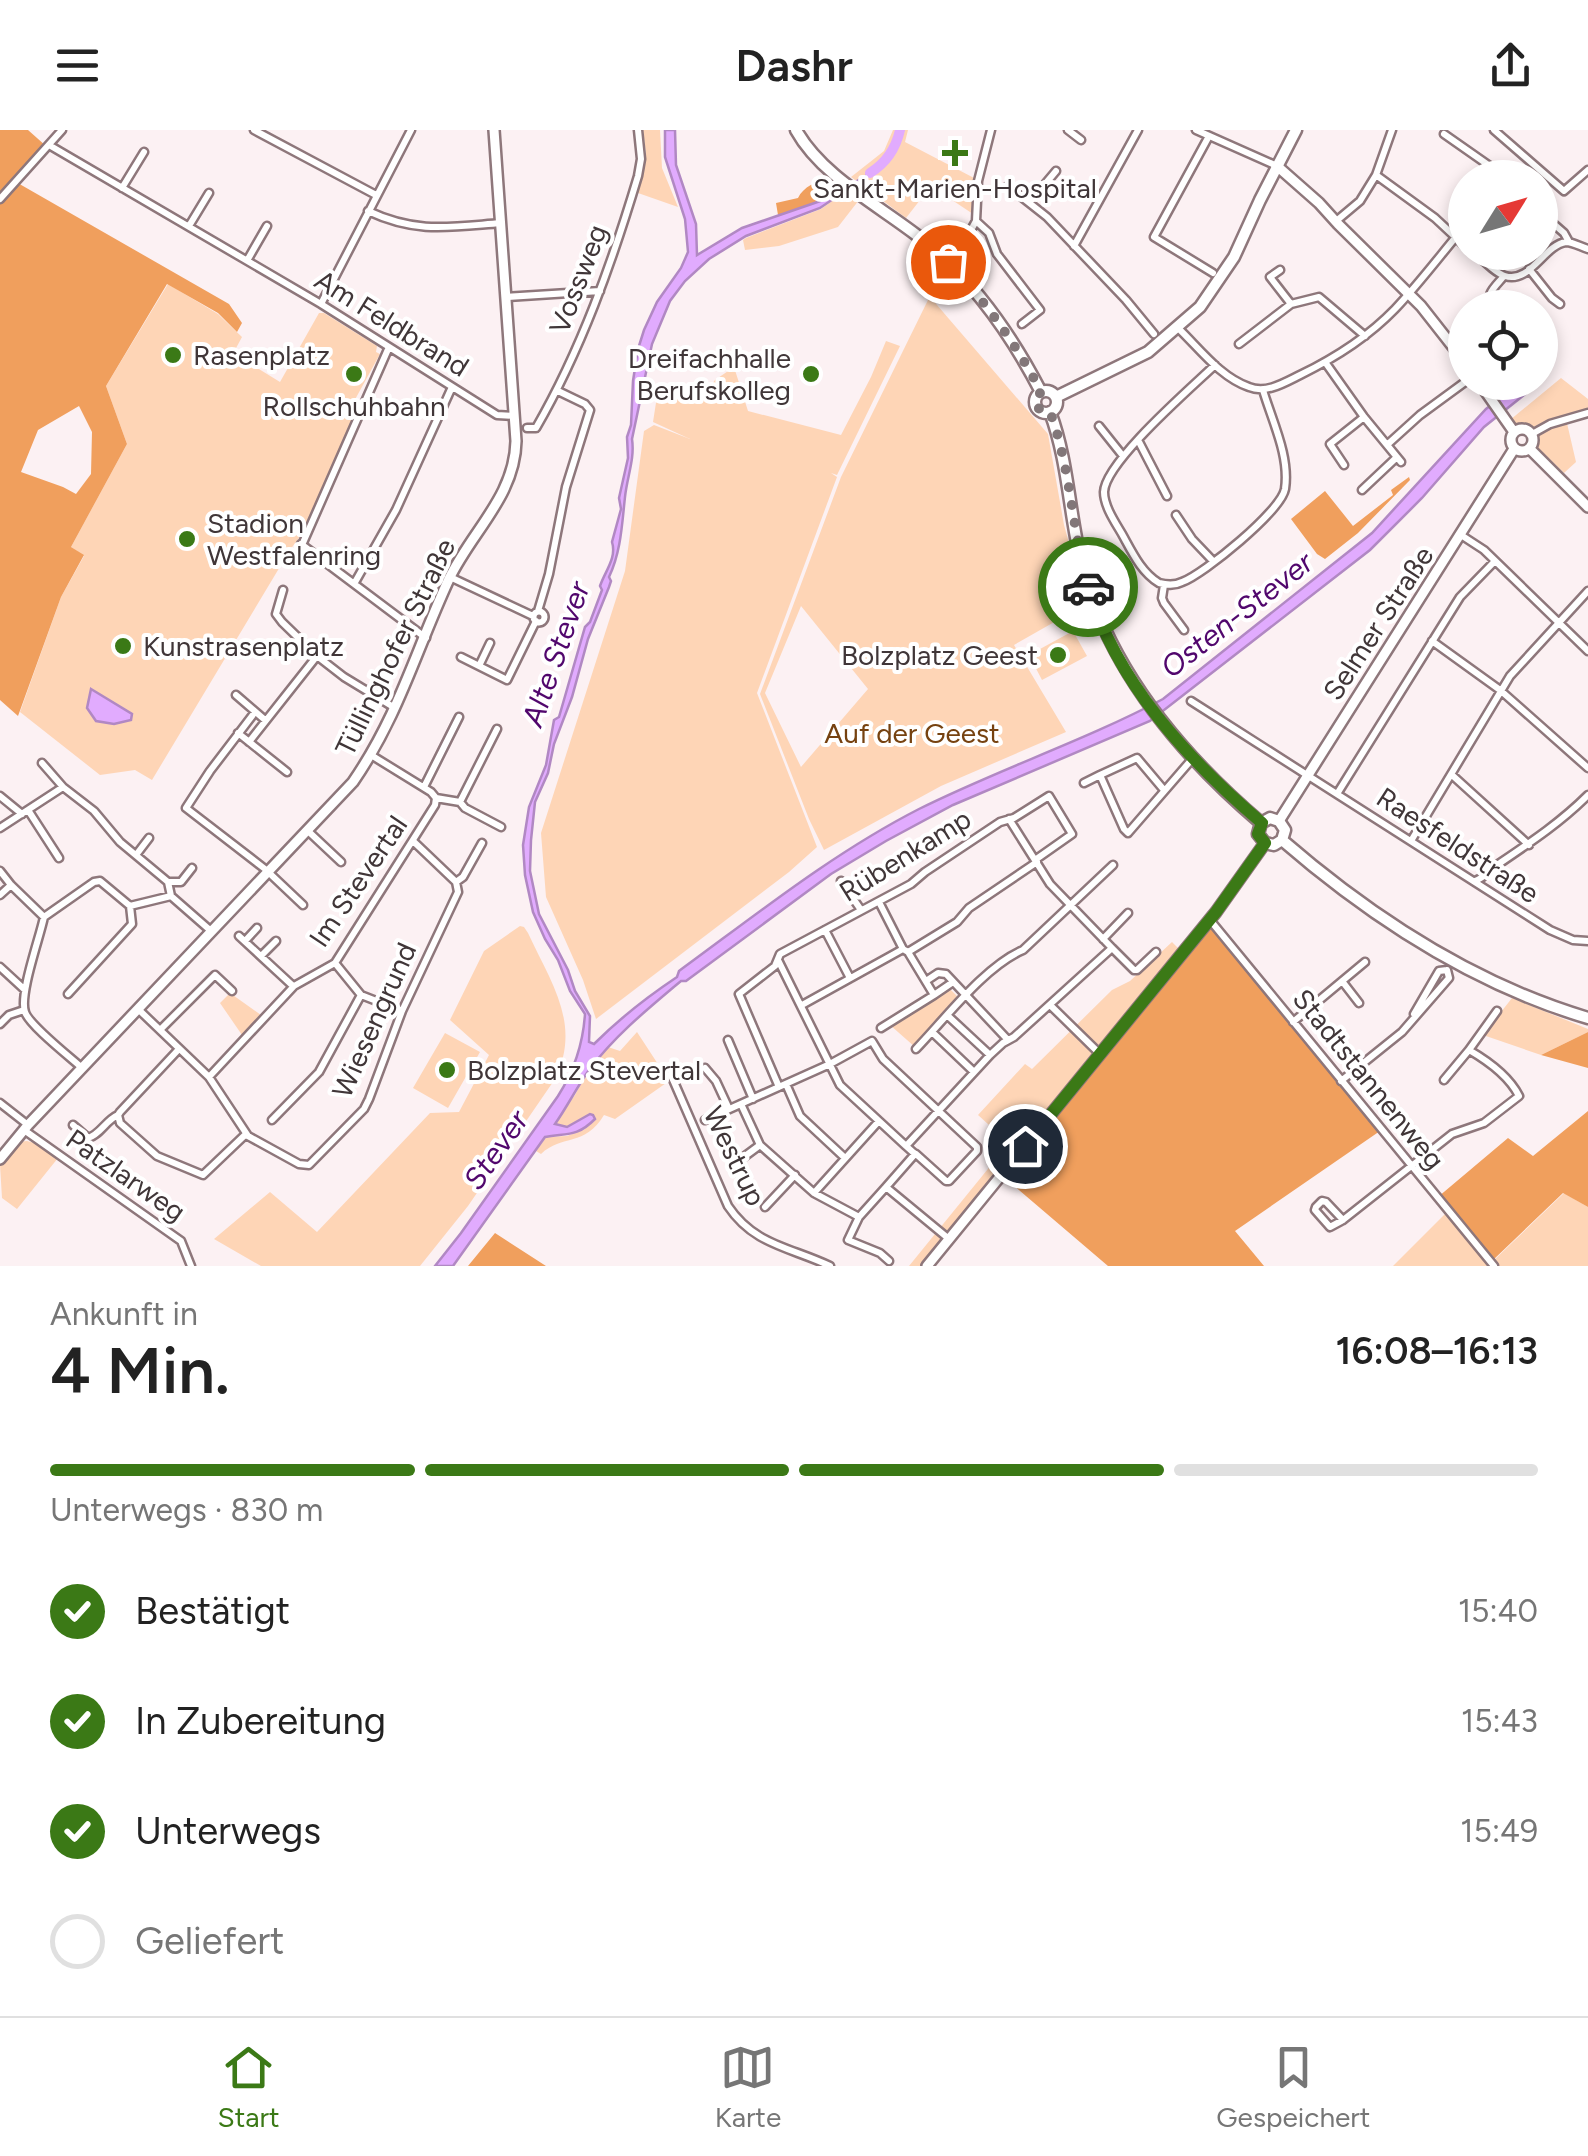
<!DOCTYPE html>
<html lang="de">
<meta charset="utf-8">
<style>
body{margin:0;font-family:Figtree,sans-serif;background:#f2f2f2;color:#222;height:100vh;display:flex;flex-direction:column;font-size:38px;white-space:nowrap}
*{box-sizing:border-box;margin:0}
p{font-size:32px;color:#767676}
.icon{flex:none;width:55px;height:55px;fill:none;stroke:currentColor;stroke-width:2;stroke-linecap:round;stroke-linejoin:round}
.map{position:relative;height:1136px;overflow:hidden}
.drawer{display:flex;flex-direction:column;background:#fff;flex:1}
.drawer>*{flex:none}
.needle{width:65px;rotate:53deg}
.controls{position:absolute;left:1448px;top:30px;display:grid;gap:20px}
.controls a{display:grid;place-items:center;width:110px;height:110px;border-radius:50%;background:#fff;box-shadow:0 5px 15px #0003;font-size:50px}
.pin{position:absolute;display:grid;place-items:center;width:85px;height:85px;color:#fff;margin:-42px;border:5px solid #fff;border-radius:50%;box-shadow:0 2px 10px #0007}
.courier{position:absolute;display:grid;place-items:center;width:100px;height:100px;margin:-50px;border:8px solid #3b7916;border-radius:50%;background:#fff;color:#222;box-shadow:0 2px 12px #0007}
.head em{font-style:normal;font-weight:600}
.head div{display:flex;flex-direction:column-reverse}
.head{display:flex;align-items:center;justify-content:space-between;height:170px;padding:0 50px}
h1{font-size:65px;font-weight:600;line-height:75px}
.bar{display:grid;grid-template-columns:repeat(4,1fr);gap:15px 10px;align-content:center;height:120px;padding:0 50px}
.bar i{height:12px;border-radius:8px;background:#e0e0e0}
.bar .selected{background:#3b7916}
.bar p{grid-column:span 4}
ol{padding:0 50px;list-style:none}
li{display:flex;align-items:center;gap:30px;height:110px}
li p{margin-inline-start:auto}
li .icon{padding:10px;border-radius:50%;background:#3b7916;color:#fff;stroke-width:4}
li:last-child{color:#767676}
li i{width:55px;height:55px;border:5px solid #e0e0e0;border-radius:50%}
header{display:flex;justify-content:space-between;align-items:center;height:130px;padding:0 50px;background:#fff;font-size:45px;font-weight:600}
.menu{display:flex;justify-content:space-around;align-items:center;height:140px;border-top:2px solid #e0e0e0;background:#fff;font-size:28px;color:#767676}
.menu a{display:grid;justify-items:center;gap:5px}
.menu .selected{color:#3b7916}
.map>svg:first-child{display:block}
</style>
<header><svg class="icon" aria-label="menu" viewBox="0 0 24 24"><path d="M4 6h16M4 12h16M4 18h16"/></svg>Dashr<svg class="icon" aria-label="share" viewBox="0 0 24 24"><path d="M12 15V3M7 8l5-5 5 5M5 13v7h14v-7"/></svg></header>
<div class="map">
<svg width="1588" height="1136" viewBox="0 0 1588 1136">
<rect width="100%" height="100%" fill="#fcf1f3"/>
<!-- green -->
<path fill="#fed5b6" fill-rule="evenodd" d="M643 0H660L662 38 678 77 638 63 646 24Z
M893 0H908L905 12 976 49 973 84 931 56 906 88 851 47 884 21Z
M846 61 859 70 838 97 779 116 745 120 743 110 746 108 821 79Z
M168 154 218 184 242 207 235 220 251 229 249 233 280 252 319 183H324L377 216 376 222 380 224 352 275 358 279 304 401 290 420 152 650 135 640 100 645 20 582 61 467 84 426 71 417 127 314 106 256Z
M931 168 1048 304 1064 395 1086 474 1014 515 1066 602 941 656 824 720 809 689 760 564 841 347 928 170ZM801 476 868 559 801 637 765 563Z
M886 211 900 216 837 345 831 343 837 347 757 563 817 717 789 742 596 889 583 850 546 767 541 703 625 441 644 301 654 295 690 309 653 292 658 260 698 273 715 250 734 237 748 281 841 305 871 247Z
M1561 248 1588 269V284L1566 289 1576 332 1564 343 1536 316 1537 310 1529 297H1515L1510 290Z
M1073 501 1087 526 1042 550 1029 525Z
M520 796 524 797 528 803C551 853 582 894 555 949L468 1076 420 1136H261L214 1109 270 1062 317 1102 430 983 459 982 489 925 450 890 484 821Z
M1172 812 1181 821 1110 908 1106 907 1086 931 1089 934 923 1136H909L1009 1013 978 985 1025 934 1032 939 1112 860 1130 851Z
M950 859 957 866 958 872 915 917 890 895Z
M230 863 261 885 242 905 220 873Z
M1512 868 1588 899V902L1541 925 1483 905Z
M637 902 669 951 615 989 604 985C585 1017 562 1004 541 1024L536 1021 546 1007 567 1006 585 999 586 986 567 997 554 994 575 965 586 943 608 917 620 921Z
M445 903 480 922 448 978 413 958Z
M27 1011 38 1014 58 1028 17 1079 2 1068 0 1035 18 1012Z
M1564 1063 1588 1077V1136H1496L1492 1132Z
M1447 1083 1490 1136H1393L1446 1083Z"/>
<!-- forest -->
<path fill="#f09f5d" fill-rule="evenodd" d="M0 0H28L46 16 16 52 229 174 242 193 237 202 218 183 167 154 106 256 127 314 71 417 84 425 61 467 18 586 0 570ZM79 276 92 302 91 344 76 364 63 357 21 342 38 300Z
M828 47 841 57 814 73 778 85 776 73 798 68C803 57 817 51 828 47Z
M1409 347 1410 350 1358 403 1325 429 1317 424 1291 389 1325 361 1353 396 1393 365 1391 360Z
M1210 793 1380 1001 1235 1101 1264 1136H1108L1006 1049Z
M1588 902V938L1541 925Z
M1588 981V1077L1563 1063 1492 1131 1438 1067 1508 1008 1533 1026Z
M495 1103 546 1136H468Z"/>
<!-- water -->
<path fill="#e1abfe" stroke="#b188c3" stroke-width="2.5" d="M665 0H675L676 35 696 94 697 125 742 98 826 69 879 38 820 78 746 106 709 129 685 151 670 171 652 214 632 309C635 329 627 347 625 367 622 394 621 422 609 447L611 451 609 457 588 509 572 567 554 614 548 643 535 672 531 710 530 741 539 784 568 840 575 861 590 886 589 912 594 914C620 888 647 867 677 847L679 841C757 784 833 723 919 679 999 639 1084 611 1163 569L1372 403 1486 279 1520 253H1539L1484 297 1422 368 1370 420 1150 591 953 675 886 711 831 744 686 851H681L675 856C644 882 614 907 589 940 577 957 567 977 555 994L567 997 590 984 593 985 595 989C577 1007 568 1003 545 1007L453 1136H435L461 1103 558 966C574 941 583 914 585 884L570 861 558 830 545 809 533 782 525 745 523 715 529 677 546 635 554 590 559 587 585 497 590 492 602 460 600 456C605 441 617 428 612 412L621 379 619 368 628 328 627 307 631 295 633 251 638 219 644 200 657 172 681 138 688 122 685 89 665 27Z
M91 559 132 584 131 590 114 594 96 591 87 578Z"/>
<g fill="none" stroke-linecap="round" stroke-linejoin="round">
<!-- river -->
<path stroke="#e1abfe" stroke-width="10" d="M870 43C886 33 896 18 900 0"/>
<!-- street casing -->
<g stroke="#8e777b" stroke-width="11">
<path id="street" d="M254 0 376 65
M1068 0 1081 10
M1196 0 1277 36
M1392 0 1376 45 1435 88 1465 116
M1494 0 1564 61 1588 40
M1444 4 1494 39
M1209 6 1154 107 1213 143
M49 15 321 174 497 285 515 286
M1008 56 1047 87 1126 170 1154 204
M122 58 144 22
M0 69 62 0
M1030 72 1056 41
M368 81C417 104 450 97 501 93
M1540 82 1564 103 1569 112
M976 91 989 103 997 124 1040 180 1022 194
M1335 92 1360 71 1376 45
M189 96 209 63
M1074 116 1138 0
M1474 122C1483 130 1495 143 1505 146 1530 154 1544 115 1566 112 1573 112 1581 117 1588 119
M248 129 267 96
M948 132 966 109 976 91 978 51 991 0
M1529 139 1552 168 1560 174
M1280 140 1270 147 1291 174
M506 167 600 161
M321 174 411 0
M1493 178C1483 165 1496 156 1504 146
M1178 198C1199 218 1220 247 1249 257 1266 264 1284 253 1300 245 1335 228 1368 207 1395 179 1416 157 1436 131 1455 108
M1239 214 1291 174 1319 167 1365 206
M1325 232 1364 287 1401 332
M1215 235C1191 258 1105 332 1104 362 1104 376 1115 392 1122 404 1132 422 1141 442 1159 453 1167 455 1174 456 1182 452 1204 444 1281 381 1285 359 1290 326 1272 291 1263 260
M1099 296 1123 326
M527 298H536C581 220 612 133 638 46L641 29 638 0
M1532 304 1550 294 1588 283
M1138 310 1167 366
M1388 314 1420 285 1465 252
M1344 335 1330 314 1364 287
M1362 360 1397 327
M1176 385 1192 409 1213 431
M1461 405 1484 420 1588 521
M301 414 426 508
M302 415 389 217
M450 447 533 486
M354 454 396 380 452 257
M1164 455 1162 468 1164 473 1184 500
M283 460 276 484 282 492 317 526
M538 481 549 444 566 357 590 280 585 274 558 261
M533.5 487a5.5 5.5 0 1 1 11 0a5.5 5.5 0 1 1-11 0Z
M1432 511 1500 560 1588 638
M461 527 507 550 536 491
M479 536 490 513
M236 565 265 590
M1191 571 1550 800 1573 810 1588 811
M255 582 210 641 186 678 265 739 303 775
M238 603 287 642
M249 612 317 526 344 547 395 578
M42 633 63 657
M1452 645 1529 715
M1084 653 1100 645
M424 657 459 587
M1164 660 1137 628 1100 645 1124 699 1128 703 1193 628
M1337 664 1460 467 1495 431
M0 666 22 684
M436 668 460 672 497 599
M460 672 465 678 501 697
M28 680 59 728
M0 698 63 657 94 681 120 712 168 752 171 766
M308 701 341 732
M413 711 456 752
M1411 711 1510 546 1588 461
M136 725 149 708
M0 741 11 755 44 787
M841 751 861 780
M1475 751C1486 747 1490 739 1500 733 1531 712 1561 692 1588 665
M168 752H181L192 738
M456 752 463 747 482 713
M0 765 11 755
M879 772 903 819 908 822 934 865 953 852
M1210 790 1494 1136
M825 800 850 848
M239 806 293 856
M1103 809 1128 783
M245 811 257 798
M1112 818 1134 840H1137L1156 822
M908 822 957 792 969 778 1037 732
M262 825 276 811
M778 830 840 955 906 1016
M335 833 361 865 402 881
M0 837 25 860
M926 851 938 843 946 844 1008 910
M1342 851 1359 873
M68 864 132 794 130 776
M802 875 903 819
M1050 875 1100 924
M138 879 209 947 248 1006 299 1034 309 1035 364 979 369 969 402 881 458 762 456 752
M1414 884 1439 841 1447 840
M947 885 990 925
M1293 892 1365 832
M0 894 9 885 24 880
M881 898 934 865
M160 900 215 845 232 861
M932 902 974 942
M728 910 753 969
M179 919 120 982 118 985 120 993 157 1026 203 1045 246 1004
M916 919C945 889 985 836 1023 820L1113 735
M82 938C70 927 29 895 25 882 19 864 40 807 44 787L94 752 100 751 130 776 171 766 211 801
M705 938 716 951 729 979
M671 945 728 1076C754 1115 790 1117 830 1136
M209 947 294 856 335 833 435 675 436 668 431 662 371 625
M1444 950 1469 920
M1341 951 1402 902 1449 848 1447 840
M786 954 800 986 845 1028
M779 957 739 864 775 836 780 824 911 754 925 742 1000 692 1014 688 1049 666 1072 704 1035 730
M0 973 28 995
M741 974 760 1015 814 1063 859 1087 886 1057
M272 990 319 942 361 865
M705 990 830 934 872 911 883 929 977 1017V1021L949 1051H946L916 1024
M73 995 88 1008C100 1005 106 990 118 985
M24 1000 181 1111 191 1136
M737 1042 733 1035 760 1015
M814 1063 879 991
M765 1077 795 1045
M859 1087 848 1110 880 1123 889 1131
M1343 1090 1326 1072 1322 1071 1316 1077 1315 1080 1330 1097 1343 1090 1452 1004 1484 993 1519 966C1509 946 1488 931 1469 920L1497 881
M949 1109 886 1057 915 1024 906 1016 990 925 1003 913 1014 907 1112 818 1050 754 1009 689"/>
</g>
<!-- secondary casing -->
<g stroke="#8e777b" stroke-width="14">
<path id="secondary" d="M1277 36 1319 73 1338 94 1421 176 1465 232
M1479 252 1514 302
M1511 310a11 11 0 1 1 22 0a11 11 0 1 1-22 0Z
M1530 319 1588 377
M1279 691 1514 319
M0 1029 28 995 353 652C399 585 416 520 449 449 472 401 515 366 516 311L494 0
M927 1136 1216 782 1265 713"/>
</g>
<!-- primary casing -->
<g stroke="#8e777b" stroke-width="15">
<path id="primary" d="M796 0C822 47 882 77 923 110 973 150 1012 206 1041 262
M1035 272a11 11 0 1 1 22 0a11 11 0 1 1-22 0Z
M1056 267 1148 222 1200 177 1234 127 1260 70 1296 0
M1050 282C1068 330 1069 382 1081 432 1107 538 1180 624 1261 693
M1261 693 1258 704 1265 713 1274 715 1282 710
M1261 693 1270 688 1279 691 1285 700 1282 710
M1282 710C1372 788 1473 854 1588 888"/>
</g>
<!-- street -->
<use href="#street" stroke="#fff" stroke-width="6"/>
<!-- secondary -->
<use href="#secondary" stroke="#fff" stroke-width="9"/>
<!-- primary -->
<use href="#primary" stroke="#fff" stroke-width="10"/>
</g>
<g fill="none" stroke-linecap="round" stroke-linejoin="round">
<!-- done -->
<path stroke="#827779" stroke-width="10" stroke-dasharray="0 18" d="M948 132C984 170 1017 215 1041 262L1036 268V276L1043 282H1050C1071 338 1072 400 1088 457"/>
<!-- route -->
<path stroke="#3b7916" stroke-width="12" d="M1025 1016 1216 782 1265 713 1258 704 1262 693C1188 630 1116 552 1088 457"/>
</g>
<!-- markers -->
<g fill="#3b7916" stroke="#fff" stroke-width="4">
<path d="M950 8h10v10h10v10h-10v10h-10v-10h-10v-10h10z"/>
<circle cx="173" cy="225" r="10"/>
<circle cx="354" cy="244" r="10"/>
<circle cx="811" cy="244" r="10"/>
<circle cx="187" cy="409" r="10"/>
<circle cx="123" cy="516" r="10"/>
<circle cx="1058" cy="525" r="10"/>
<circle cx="447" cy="940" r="10"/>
</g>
<g text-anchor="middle" stroke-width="8" stroke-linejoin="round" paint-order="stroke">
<!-- poi labels -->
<g font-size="28" fill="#403638" stroke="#fff" text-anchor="start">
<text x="955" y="68" text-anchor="middle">Sankt-Marien-Hospital</text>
<text x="193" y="235">Rasenplatz</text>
<text x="791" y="238" text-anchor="end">Dreifachhalle<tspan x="791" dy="32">Berufskolleg</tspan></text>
<text x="354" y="286" text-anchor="middle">Rollschuhbahn</text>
<text x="207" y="403">Stadion<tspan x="207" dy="32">Westfalenring</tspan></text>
<text x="143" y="526">Kunstrasenplatz</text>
<text x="1038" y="535" text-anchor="end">Bolzplatz Geest</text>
<text x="467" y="950">Bolzplatz Stevertal</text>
</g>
<!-- street labels -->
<g font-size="28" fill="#403638" stroke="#fff">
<text transform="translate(578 149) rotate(-69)" y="10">Vossweg</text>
<text transform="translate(392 193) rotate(32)" y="10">Am Feldbrand</text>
<text transform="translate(1378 493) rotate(-57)" y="10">Selmer Straße</text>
<text transform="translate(395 517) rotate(-64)" y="10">Tüllinghofer Straße</text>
<text transform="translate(1458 715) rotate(33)" y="10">Raesfeldstraße</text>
<text transform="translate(905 725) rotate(-32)" y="10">Rübenkamp</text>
<text transform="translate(358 751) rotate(-56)" y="10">Im Stevertal</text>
<text transform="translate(374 890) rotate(-66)" y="10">Wiesengrund</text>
<text transform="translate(1369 949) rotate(51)" y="10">Stadtstannenweg</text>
<text transform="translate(735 1026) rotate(64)" y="10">Westrup</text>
<text transform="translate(126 1045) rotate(35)" y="10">Patzlarweg</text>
</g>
<!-- park labels -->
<g font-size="28" fill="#764210" stroke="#fff">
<text x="912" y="613">Auf der Geest</text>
</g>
<!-- water labels -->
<g font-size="30" font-style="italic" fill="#51076d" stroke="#fff">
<text transform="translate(1237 485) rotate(-38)" y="10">Osten-Stever</text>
<text transform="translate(556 524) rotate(-71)" y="10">Alte Stever</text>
<text transform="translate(496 1020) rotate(-55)" y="10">Stever</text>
</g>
</g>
</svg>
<div class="controls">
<a><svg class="needle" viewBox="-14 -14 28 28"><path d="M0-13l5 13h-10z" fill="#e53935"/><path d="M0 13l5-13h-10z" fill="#767676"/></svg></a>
<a><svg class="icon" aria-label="locate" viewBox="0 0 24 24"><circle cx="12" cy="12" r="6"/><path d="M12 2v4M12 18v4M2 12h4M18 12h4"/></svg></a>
</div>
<div class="pin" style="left:948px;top:132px;background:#ea580c"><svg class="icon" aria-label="bag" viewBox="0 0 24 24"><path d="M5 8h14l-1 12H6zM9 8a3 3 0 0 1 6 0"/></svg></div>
<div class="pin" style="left:1025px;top:1016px;background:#1f2937"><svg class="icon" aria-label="home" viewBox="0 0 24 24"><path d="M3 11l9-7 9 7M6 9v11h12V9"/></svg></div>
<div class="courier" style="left:1088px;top:457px"><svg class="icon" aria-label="car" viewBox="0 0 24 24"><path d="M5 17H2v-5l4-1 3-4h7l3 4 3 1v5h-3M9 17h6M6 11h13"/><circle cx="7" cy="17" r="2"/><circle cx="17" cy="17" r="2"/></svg></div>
</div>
<section class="drawer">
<div class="head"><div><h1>4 Min.</h1><p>Ankunft in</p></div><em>16:08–16:13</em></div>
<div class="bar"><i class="selected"></i><i class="selected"></i><i class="selected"></i><i></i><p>Unterwegs · 830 m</p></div>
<ol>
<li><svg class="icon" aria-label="check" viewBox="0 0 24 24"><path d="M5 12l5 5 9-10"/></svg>Bestätigt<p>15:40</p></li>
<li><svg class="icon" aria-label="check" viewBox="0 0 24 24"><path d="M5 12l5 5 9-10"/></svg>In Zubereitung<p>15:43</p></li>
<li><svg class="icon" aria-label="check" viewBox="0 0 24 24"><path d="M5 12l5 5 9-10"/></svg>Unterwegs<p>15:49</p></li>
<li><i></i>Geliefert</li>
</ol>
</section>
<nav class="menu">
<a class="selected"><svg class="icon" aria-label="home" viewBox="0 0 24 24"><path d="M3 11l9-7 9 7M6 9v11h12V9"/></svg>Start</a>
<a><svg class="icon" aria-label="map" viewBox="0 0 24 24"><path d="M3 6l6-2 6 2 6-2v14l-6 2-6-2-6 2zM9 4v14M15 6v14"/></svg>Karte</a>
<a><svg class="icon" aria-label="saved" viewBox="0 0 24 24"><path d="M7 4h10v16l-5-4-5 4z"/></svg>Gespeichert</a>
</nav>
